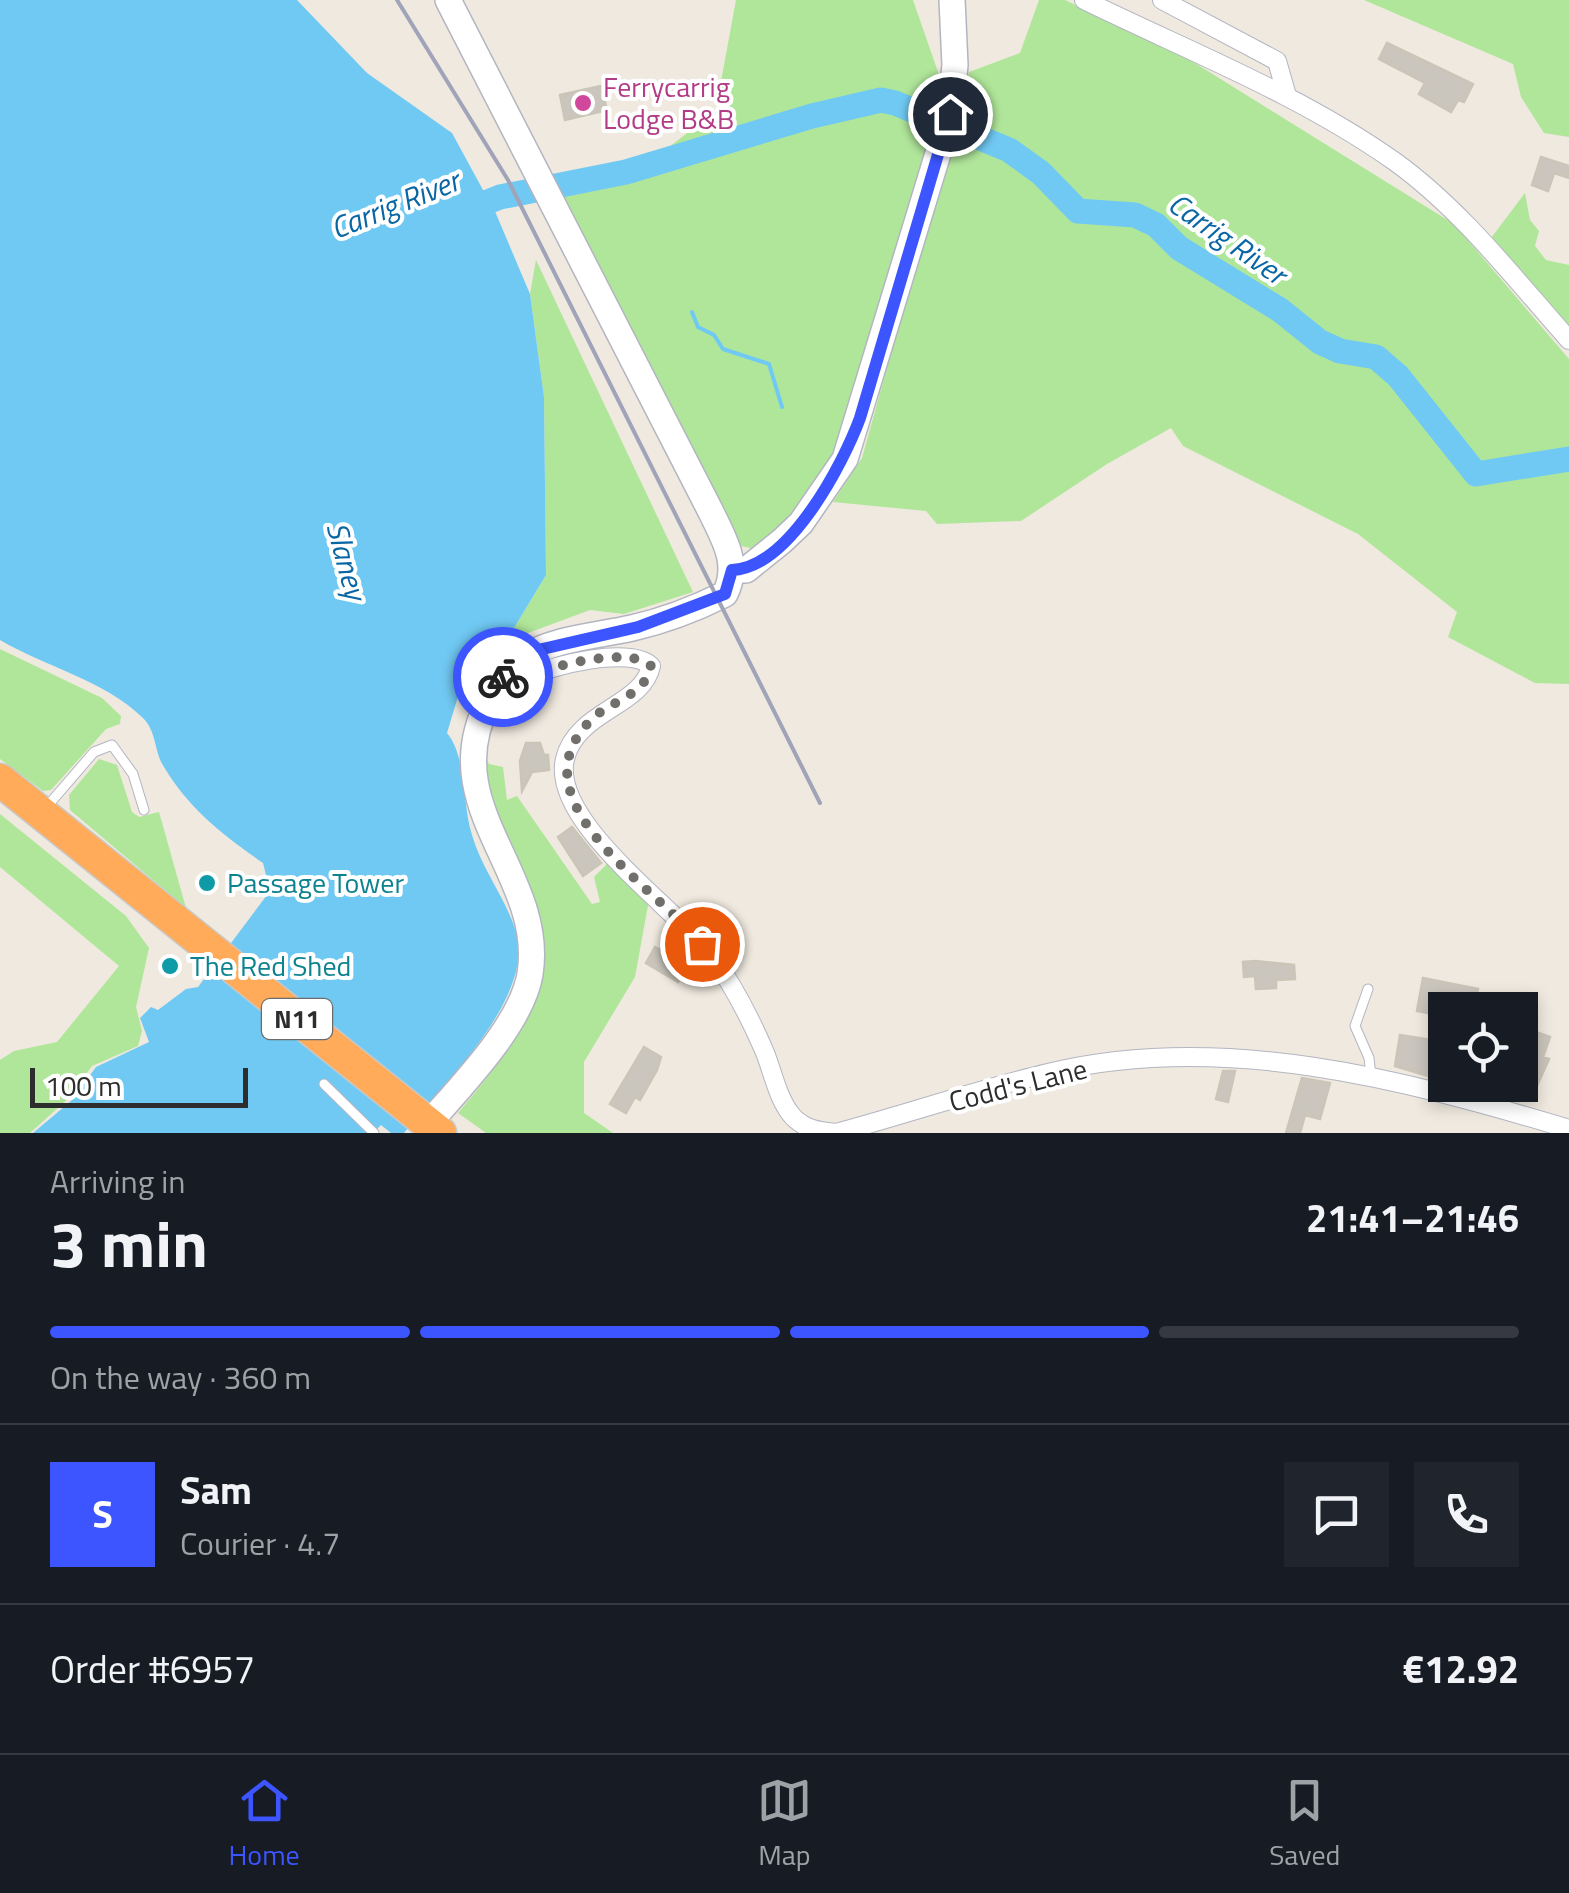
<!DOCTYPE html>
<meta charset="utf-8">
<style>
body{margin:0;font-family:"Titillium Web",sans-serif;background:#20242c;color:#f1f3f6;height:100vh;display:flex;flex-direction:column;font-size:38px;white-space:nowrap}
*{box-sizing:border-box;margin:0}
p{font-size:32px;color:#9ea1a6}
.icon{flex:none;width:55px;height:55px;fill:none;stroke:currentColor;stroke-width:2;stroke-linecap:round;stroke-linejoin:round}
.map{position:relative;height:1133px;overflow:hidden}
.panel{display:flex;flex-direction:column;background:#171b24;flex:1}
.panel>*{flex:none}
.controls{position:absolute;left:1428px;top:992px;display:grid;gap:20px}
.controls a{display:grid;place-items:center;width:110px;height:110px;border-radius:0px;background:#171b24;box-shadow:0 5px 15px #0003;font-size:50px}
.scale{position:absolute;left:30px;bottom:25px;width:218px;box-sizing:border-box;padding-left:10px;border:5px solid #2d2d2d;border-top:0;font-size:28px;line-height:35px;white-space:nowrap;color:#2d2d2d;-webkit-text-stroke:8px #fff;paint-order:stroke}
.pin{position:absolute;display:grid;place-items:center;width:85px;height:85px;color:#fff;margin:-42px;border:5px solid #fff;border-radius:50%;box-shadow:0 2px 10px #0007}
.courier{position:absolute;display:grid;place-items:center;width:100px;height:100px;margin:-50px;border:8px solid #3c55ff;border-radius:50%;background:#fff;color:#222;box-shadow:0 2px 12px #0007}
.summary em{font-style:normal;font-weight:700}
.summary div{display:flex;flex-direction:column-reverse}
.summary{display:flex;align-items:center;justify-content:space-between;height:170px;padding:0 50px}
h1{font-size:65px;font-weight:700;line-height:75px}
.bar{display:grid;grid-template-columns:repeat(4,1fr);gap:15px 10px;align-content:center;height:120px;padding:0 50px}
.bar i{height:12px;border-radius:8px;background:#363941}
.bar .current{background:#3c55ff}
.bar p{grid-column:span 4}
.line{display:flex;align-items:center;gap:25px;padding:0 50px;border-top:2px solid #363941}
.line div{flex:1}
.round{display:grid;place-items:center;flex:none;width:105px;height:105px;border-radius:0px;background:#20242c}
.tab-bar{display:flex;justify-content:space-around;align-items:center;height:140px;border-top:2px solid #363941;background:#171b24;font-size:28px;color:#9ea1a6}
.tab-bar a{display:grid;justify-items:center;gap:5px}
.tab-bar .current{color:#3c55ff}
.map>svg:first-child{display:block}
</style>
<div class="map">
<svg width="1569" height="1133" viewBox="0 0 1569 1133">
<rect width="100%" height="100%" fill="#efe9df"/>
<!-- green -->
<path fill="#b0e69a" d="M736 0H913L946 95 836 461 759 550 741 546 561 194 659 169 669 147 724 105 717 103Z
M1039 0H1065L1182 55 1454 224 1569 359V451L1480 463 1426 393 1374 347 1332 338 1328 345 1376 357 1396 374 1476 473 1569 458V684L1535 683 1448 637 1457 612 1358 534 1183 446 1171 428 1107 464 1021 521 937 524 926 511 833 502 862 458 969 72 1020 53Z
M1364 0H1569V137L1544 133 1521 97 1513 64Z
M1525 193 1530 220 1539 231 1535 246 1546 260 1569 265V341L1485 246Z
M536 260 693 592 624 614 590 610 528 633 502 648 546 575 544 397 530 294Z
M0 649 102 698 121 716 120 724 106 729 51 790 43 791 0 759Z
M484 754 489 764 503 767 507 800 517 796 592 904 600 902 594 877 610 861 649 900 635 977 584 1062V1113L613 1133H486L458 1113C519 1041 573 974 526 878 506 835 490 802 484 754Z
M99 759 117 765 132 812 139 817 159 812 186 908 70 810 69 795Z
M0 814 126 916 149 948 136 1007 142 1031 138 1046 92 1066 69 1098 30 1133H0V1060L14 1051 57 1042 119 966 0 867Z"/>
<!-- water -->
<path fill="#70c9f3" d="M0 0H297L367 73 452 133 483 190 500 197 494 209 530 294 544 397 546 575 502 648 466 670 447 733C467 757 462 804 472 835 482 870 506 898 516 932 536 996 441 1087 404 1133H391L381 1125 373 1133H33L71 1101 96 1067 149 1042 140 1018 151 1007 158 1010 186 989 198 987 270 891 263 863C223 835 190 810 164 767 154 752 157 732 143 718 104 680 46 667 0 640Z"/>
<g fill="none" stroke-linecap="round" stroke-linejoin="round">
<!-- stream -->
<path stroke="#70c9f3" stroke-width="4" d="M692 312 698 327 714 335 723 349 769 364 782 407"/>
<!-- river -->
<path stroke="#70c9f3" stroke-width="25" d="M470 209 500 197 626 172 812 116 881 100 895 103 1009 150 1041 173 1078 211 1135 215 1156 225 1179 248 1280 310 1320 342 1340 351 1376 357 1398 376 1476 474 1569 459"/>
</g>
<!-- building -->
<path fill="#cac6be" stroke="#cbc5b8" stroke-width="2.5" d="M1387 43 1473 84 1464 102 1458 100 1451 112 1419 94 1425 83 1379 59Z
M601 86 607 110 565 120 560 95Z
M1541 157 1569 166V178L1554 173 1548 191 1532 185Z
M526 743H540L544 755H548L549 770 532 772 522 791 520 761Z
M572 827 601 863 583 876 558 837Z
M655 947 687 966 678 982 646 963Z
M1256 961 1294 965 1295 979 1276 980V988L1256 989 1255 976 1244 977 1243 962Z
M1423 978 1478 989 1474 1010H1445V1016L1417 1011Z
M1536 1032 1550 1037 1543 1057 1549 1059 1531 1099 1520 1095 1518 1101 1461 1085H1494L1520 1093 1527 1061 1520 1058V1036L1533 1041Z
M1400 1035 1445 1042V1081L1395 1066Z
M644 1047 661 1057 657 1070 640 1100 635 1097 626 1113 610 1104Z
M1223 1071H1235L1228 1102 1216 1099Z
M1302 1078 1330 1083 1320 1119 1305 1115 1300 1133H1286Z"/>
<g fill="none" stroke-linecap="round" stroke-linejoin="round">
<!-- lane casing -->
<g stroke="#b3b5c1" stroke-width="11">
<path id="lane" d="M44 810 94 752 112 745 133 774 144 810
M1368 989 1355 1026 1369 1058 1371 1076
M324 1084 374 1133"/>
</g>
<!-- street casing -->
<g stroke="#b3b5c1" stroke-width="20">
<path id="street" d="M1084 0C1188 51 1299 94 1394 161 1461 209 1515 279 1569 340
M1162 0 1277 61 1287 96
M493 702C504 694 515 685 526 678 550 665 631 646 651 666 643 706 576 711 565 759 550 822 676 908 711 955 732 983 749 1016 763 1048 773 1070 777 1100 794 1118 807 1130 819 1131 836 1133 907 1114 976 1090 1048 1073 1221 1031 1403 1079 1569 1129"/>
</g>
<!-- secondary casing -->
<g stroke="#b3b5c1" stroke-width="28">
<path id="secondary" d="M733 570H746L782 541 801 523 845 459 950 114 955 65 952 0
M428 1124C461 1086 522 1024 530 974 546 873 432 805 490 699 498 683 507 668 523 658 554 638 597 636 632 628 663 621 697 608 725 594 740 564 724 539 711 512L448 0"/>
</g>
<!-- highway casing -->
<g stroke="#c8c8c8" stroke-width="35">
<path id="highway" d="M0 780 440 1133"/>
</g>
<!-- lane -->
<use href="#lane" stroke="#fff" stroke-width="9"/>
<!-- street -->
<use href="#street" stroke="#fff" stroke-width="18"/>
<!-- secondary -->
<use href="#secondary" stroke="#fff" stroke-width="25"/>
<!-- highway -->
<use href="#highway" stroke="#ffab5a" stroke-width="32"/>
<!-- rail -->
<path stroke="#a1a3b8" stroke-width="4" d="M397 0 508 180 820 803"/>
</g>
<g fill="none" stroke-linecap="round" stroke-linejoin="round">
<!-- done -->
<path stroke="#716f6b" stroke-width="10" stroke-dasharray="0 18" d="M503 677 485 708C499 697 514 684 530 676 554 665 631 646 651 666 645 697 608 701 590 721 512 801 655 887 702 944"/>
<!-- route -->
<path stroke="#3c55ff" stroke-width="12" d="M503 677 538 650 638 627 725 594 732 570C789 568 843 464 860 418L950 114"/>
</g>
<!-- markers -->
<circle fill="#d1479c" stroke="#fff" stroke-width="4" cx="583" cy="103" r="10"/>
<g fill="#0f9aa8" stroke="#fff" stroke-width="4">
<circle cx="207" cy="883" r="10"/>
<circle cx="170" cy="966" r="10"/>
</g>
<g text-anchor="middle" stroke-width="8" stroke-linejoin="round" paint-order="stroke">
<!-- shield labels -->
<rect fill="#fff" stroke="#6c6c6c" stroke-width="2.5" x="262" y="999" width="70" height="40" rx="8"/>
<g font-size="25" font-weight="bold" fill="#2d2d2d">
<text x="297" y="1028">N11</text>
</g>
<!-- hotel labels -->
<g font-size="28" fill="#b23c85" stroke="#fff" text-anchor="start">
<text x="603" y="97">Ferrycarrig<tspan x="603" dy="32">Lodge B&amp;B</tspan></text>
</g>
<!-- culture labels -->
<g font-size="28" fill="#0d838f" stroke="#fff" text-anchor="start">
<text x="227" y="893">Passage Tower</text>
<text x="190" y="976">The Red Shed</text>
</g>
<!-- street labels -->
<g font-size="28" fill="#2d2d2d" stroke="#fff">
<text transform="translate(1018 1085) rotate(-14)" y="10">Codd's Lane</text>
</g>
<!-- water labels -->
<g font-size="30" font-style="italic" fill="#0966a5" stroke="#fff">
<text transform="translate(395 205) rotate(-22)" y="10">Carrig River</text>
<text transform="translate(1227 239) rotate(35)" y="10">Carrig River</text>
<text transform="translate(346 561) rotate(75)" y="10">Slaney</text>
</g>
</g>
</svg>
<div class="controls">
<a><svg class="icon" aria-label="locate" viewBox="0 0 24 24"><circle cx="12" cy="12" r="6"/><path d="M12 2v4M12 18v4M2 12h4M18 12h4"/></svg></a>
</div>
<div class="scale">100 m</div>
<div class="pin" style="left:702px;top:944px;background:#ea580c"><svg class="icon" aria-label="bag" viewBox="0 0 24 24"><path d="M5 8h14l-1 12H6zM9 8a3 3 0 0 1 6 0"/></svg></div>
<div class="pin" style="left:950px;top:114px;background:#1f2937"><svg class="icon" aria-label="home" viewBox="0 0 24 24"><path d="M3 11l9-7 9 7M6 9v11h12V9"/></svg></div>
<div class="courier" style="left:503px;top:677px"><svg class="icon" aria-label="bike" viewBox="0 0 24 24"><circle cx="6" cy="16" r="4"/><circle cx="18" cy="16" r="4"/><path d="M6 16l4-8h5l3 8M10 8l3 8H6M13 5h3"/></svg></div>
</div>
<section class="panel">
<div class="summary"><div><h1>3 min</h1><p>Arriving in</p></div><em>21:41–21:46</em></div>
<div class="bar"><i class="current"></i><i class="current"></i><i class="current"></i><i></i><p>On the way · 360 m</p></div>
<div class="line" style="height:180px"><b class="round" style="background:#3c55ff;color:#fff">S</b><div><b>Sam</b><p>Courier · 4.7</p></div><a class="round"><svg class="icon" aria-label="chat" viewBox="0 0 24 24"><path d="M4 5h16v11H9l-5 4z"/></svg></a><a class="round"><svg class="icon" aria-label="phone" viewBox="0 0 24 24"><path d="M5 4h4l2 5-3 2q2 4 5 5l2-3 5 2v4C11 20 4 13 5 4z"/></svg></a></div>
<div class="line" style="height:130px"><div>Order #6957</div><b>€12.92</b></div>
</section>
<nav class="tab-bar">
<a class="current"><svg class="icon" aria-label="home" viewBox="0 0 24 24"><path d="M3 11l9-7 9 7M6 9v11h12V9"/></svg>Home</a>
<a><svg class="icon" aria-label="map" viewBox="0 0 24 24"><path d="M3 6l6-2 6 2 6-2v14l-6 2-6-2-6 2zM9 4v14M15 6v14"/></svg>Map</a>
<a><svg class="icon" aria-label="saved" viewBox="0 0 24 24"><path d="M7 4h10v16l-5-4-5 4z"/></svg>Saved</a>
</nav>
